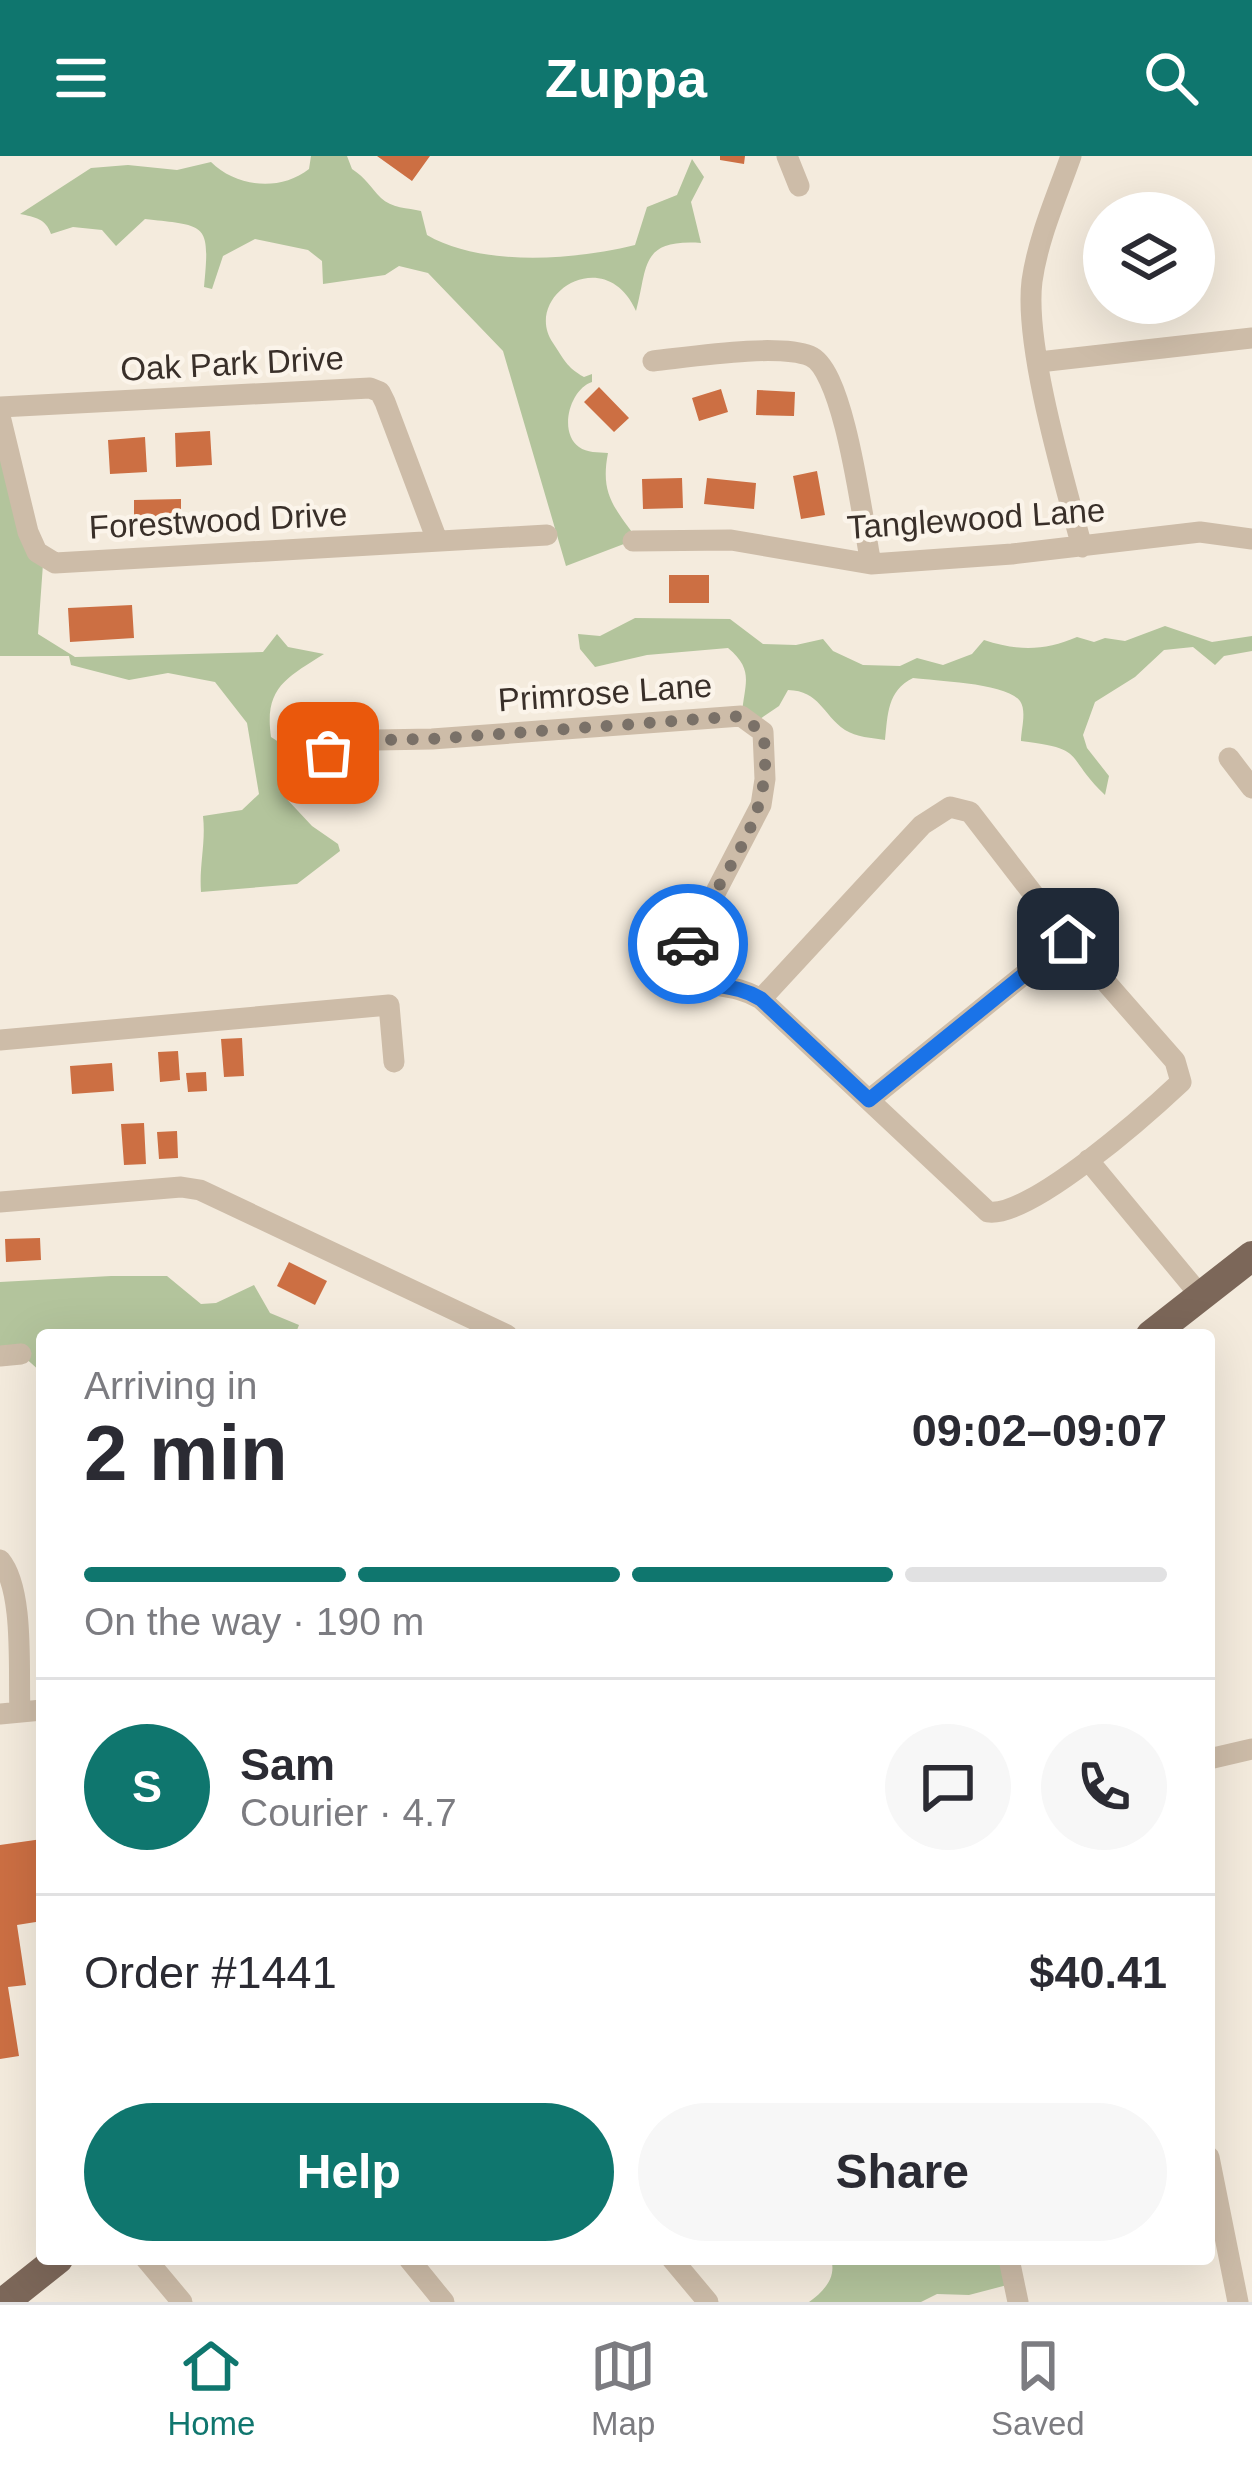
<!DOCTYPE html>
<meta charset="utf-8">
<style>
body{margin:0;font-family:Arial,sans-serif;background:#f7f7f7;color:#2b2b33;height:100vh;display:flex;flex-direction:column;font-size:45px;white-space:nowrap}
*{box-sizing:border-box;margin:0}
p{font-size:39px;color:#7c7c81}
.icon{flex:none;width:66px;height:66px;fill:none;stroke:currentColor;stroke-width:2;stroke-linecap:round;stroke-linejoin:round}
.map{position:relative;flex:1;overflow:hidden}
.details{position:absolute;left:36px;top:1173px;width:1179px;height:936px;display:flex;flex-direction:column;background:#fff;border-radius:12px;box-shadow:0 12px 48px #0002}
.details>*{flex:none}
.tools{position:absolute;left:1083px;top:36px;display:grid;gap:24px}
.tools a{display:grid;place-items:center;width:132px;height:132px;border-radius:50%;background:#fff;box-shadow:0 12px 48px #0002;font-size:60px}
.pin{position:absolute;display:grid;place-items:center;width:102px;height:102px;color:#fff;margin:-51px;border-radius:24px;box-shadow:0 6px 18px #0006}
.courier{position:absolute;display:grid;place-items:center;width:120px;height:120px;margin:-60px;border:9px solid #1a73e8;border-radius:50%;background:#fff;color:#222;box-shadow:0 3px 15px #0007}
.summary em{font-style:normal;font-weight:700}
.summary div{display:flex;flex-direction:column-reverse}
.summary{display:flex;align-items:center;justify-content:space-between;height:204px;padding:0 48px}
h1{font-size:78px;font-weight:700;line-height:90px}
.bar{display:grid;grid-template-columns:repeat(4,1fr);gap:18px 12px;align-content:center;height:144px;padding:0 48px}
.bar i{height:15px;border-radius:9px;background:#e1e1e2}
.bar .selected{background:#0f766e}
.bar p{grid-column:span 4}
.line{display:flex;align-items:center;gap:30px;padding:0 48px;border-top:3px solid #e1e1e2}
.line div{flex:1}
.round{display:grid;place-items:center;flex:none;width:126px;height:126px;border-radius:63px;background:#f7f7f7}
.action{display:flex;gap:24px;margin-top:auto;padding:24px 48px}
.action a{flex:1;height:138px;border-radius:72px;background:#0f766e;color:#fff;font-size:48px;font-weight:700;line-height:138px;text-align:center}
.action a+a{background:#f7f7f7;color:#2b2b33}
header{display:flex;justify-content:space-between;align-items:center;height:156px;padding:0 48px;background:#0f766e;color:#fff;font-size:54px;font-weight:700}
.dock{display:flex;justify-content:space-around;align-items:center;height:168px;border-top:3px solid #e1e1e2;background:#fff;font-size:33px;color:#7c7c81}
.dock a{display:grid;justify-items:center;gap:6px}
.dock .selected{color:#0f766e}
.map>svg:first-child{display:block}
</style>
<header><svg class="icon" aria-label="menu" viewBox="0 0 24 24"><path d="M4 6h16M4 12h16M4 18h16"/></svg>Zuppa<svg class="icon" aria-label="search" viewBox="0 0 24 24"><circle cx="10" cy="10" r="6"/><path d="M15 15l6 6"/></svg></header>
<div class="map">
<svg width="1252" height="2146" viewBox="0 0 1252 2146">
<rect width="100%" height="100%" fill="#f4ebdd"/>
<!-- green -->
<path fill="#b3c49c" d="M311 0H347L352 13C366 22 370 31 381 42 391 52 408 52 421 55L427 79C481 111 576 104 635 89L647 51 677 39 692 3 704 21 691 46 701 87C639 83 648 111 636 155 605 85 521 140 553 187 564 203 566 211 584 221L592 218V226C570 233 558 276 579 291 587 297 598 296 608 297 600 338 614 351 637 383L566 410 503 195 428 117 399 110 385 119 323 128 322 105 308 94 255 83 223 100 212 133 204 131C210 67 208 70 145 63L116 90 102 74 73 71 51 78C46 63 35 61 20 58L91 12 128 9 177 14 211 6C236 31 280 36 309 13Z
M0 267 43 408 38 478 75 501 263 496 277 478 288 491 324 498C286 522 264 532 271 581L288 592 289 614 283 639 312 670 338 688 340 695 297 728 201 736C199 709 206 687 203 660L242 654 259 638 247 567 215 526 168 517 129 524 71 509 69 500H0Z
M635 462 730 463 763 488 796 489 823 483 833 495 863 509 900 510 917 502 943 509 972 498 984 484C1017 495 1045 495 1077 481L1094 486 1105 482 1125 485 1165 470 1212 486 1252 480V495L1224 500 1215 509 1193 491 1164 494 1135 521 1095 546 1083 579 1087 592 1109 620 1105 639C1063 599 1088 593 1021 585 1021 574 1027 555 1020 545 1007 527 936 525 913 522 887 535 888 558 885 584 872 582 856 581 845 574 822 558 820 535 788 534L779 550 754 567 742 557C745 526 754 514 728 492L647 499 595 511 580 493 578 478 600 480Z
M111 1120H167L201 1148 216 1147 254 1129 270 1157 299 1169 295 1179H42V1217L21 1198 0 1200V1126Z
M831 2103H1008L1011 2128 969 2139 937 2138 921 2146H809C823 2136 837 2122 831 2103Z"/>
<!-- building -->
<path fill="#cc6f43" d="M377 0H430L412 25Z
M720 0H745L744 8 720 4Z
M599 231 629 262 614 276 584 246Z
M721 233 728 256 699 265 692 242Z
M757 234 795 236 794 260 756 259Z
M210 275 212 309 176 311 175 277Z
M145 281 147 316 110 318 108 284Z
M817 315 825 359 801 363 793 320Z
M682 322 683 352 643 353 642 323Z
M707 322 756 327 754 353 704 348Z
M181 343V375L134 376V344Z
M669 419H709V447H669Z
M132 449 134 482 70 486 68 452Z
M242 882 244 920 224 921 221 883Z
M178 895 180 924 160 926 158 896Z
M112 907 114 935 72 938 70 910Z
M206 916 207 935 188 936 186 917Z
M144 967 146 1008 124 1009 121 968Z
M177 975 178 1002 159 1003 157 976Z
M40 1082 41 1104 6 1106 5 1083Z
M289 1106 327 1125 315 1149 277 1130Z
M42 1683V1765L17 1769 26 1829 8 1831 19 1900 0 1903V1689Z"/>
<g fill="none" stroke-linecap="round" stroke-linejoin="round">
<!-- street -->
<path stroke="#cdbca8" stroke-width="21" d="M787 0 799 30
M1071 0C1057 40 1038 82 1032 125 1024 190 1064 324 1082 391
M653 205C690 201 777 187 810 200 845 214 863 368 871 408
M1039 206 1252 182
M0 251 370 232 380 236 385 246 437 384
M0 260 28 376 37 396 55 407 547 379
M633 385 731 384 871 408 1012 398 1200 376 1252 383
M329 597 377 584 432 583 741 560 763 576 765 623 761 649 684 797 687 821C710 833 733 826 761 843L988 1056C1029 1063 1148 957 1181 926L1175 905 1068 783 970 656 950 651 922 669 761 843
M1229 602 1252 632
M0 884 389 849 394 906
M869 944 1068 783
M1088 1004 1200 1139
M0 1046 181 1031 200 1034 507 1179
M0 1200 21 1198
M0 1404C25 1434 18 1517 20 1556
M0 1558 42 1554
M1209 1603 1252 1593
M1209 2001 1238 2146
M146 2103 182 2146
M409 2103 444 2146
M672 2103 708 2146
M1009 2103 1018 2146"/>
<!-- primary -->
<path stroke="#7c6759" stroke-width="30" d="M1151 1179 1252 1100
M4 2146 58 2103"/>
</g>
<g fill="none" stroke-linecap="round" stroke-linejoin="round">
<!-- done -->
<path stroke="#7a7168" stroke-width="12" stroke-dasharray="0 21.6" d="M328 597 377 584 432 583 741 560 763 577C777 665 720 714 688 788"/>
<!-- route -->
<path stroke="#1a73e8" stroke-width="15" d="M688 788 684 797 687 820C710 833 733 826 761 843L869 944 1068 783"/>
</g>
<g text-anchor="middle" stroke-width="9" stroke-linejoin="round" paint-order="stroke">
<!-- street labels -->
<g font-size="33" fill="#392f29" stroke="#fbf4ea">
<text transform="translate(232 207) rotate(-3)" y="12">Oak Park Drive</text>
<text transform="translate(976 362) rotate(-4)" y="12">Tanglewood Lane</text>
<text transform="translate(218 364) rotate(-3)" y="12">Forestwood Drive</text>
<text transform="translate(605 536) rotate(-4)" y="12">Primrose Lane</text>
</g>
</g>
</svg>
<div class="tools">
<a><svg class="icon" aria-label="layers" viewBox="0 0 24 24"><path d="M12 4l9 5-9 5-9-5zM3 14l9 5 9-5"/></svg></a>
</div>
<div class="pin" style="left:328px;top:597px;background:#ea580c"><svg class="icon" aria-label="bag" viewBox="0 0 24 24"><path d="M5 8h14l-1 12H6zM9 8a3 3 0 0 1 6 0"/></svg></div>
<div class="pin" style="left:1068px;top:783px;background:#1f2937"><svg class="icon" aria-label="home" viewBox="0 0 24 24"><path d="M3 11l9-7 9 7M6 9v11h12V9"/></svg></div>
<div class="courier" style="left:688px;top:788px"><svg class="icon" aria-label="car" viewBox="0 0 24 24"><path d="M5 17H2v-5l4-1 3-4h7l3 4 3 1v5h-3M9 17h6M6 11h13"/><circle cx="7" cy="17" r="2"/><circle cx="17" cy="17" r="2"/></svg></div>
<section class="details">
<div class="summary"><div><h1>2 min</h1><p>Arriving in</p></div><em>09:02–09:07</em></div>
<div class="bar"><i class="selected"></i><i class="selected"></i><i class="selected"></i><i></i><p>On the way · 190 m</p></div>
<div class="line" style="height:216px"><b class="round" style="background:#0f766e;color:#fff">S</b><div><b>Sam</b><p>Courier · 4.7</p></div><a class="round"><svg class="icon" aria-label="chat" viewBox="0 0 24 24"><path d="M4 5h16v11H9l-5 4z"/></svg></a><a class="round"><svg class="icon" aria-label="phone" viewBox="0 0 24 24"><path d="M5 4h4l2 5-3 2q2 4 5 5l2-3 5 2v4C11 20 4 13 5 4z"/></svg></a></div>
<div class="line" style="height:156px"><div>Order #1441</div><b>$40.41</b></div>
<div class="action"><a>Help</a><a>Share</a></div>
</section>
</div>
<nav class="dock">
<a class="selected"><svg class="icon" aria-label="home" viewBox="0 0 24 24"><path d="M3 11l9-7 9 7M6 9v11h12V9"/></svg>Home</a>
<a><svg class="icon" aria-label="map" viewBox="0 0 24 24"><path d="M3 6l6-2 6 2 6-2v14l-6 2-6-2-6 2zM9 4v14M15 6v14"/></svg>Map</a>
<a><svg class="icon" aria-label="saved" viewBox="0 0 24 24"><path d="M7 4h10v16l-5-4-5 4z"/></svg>Saved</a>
</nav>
